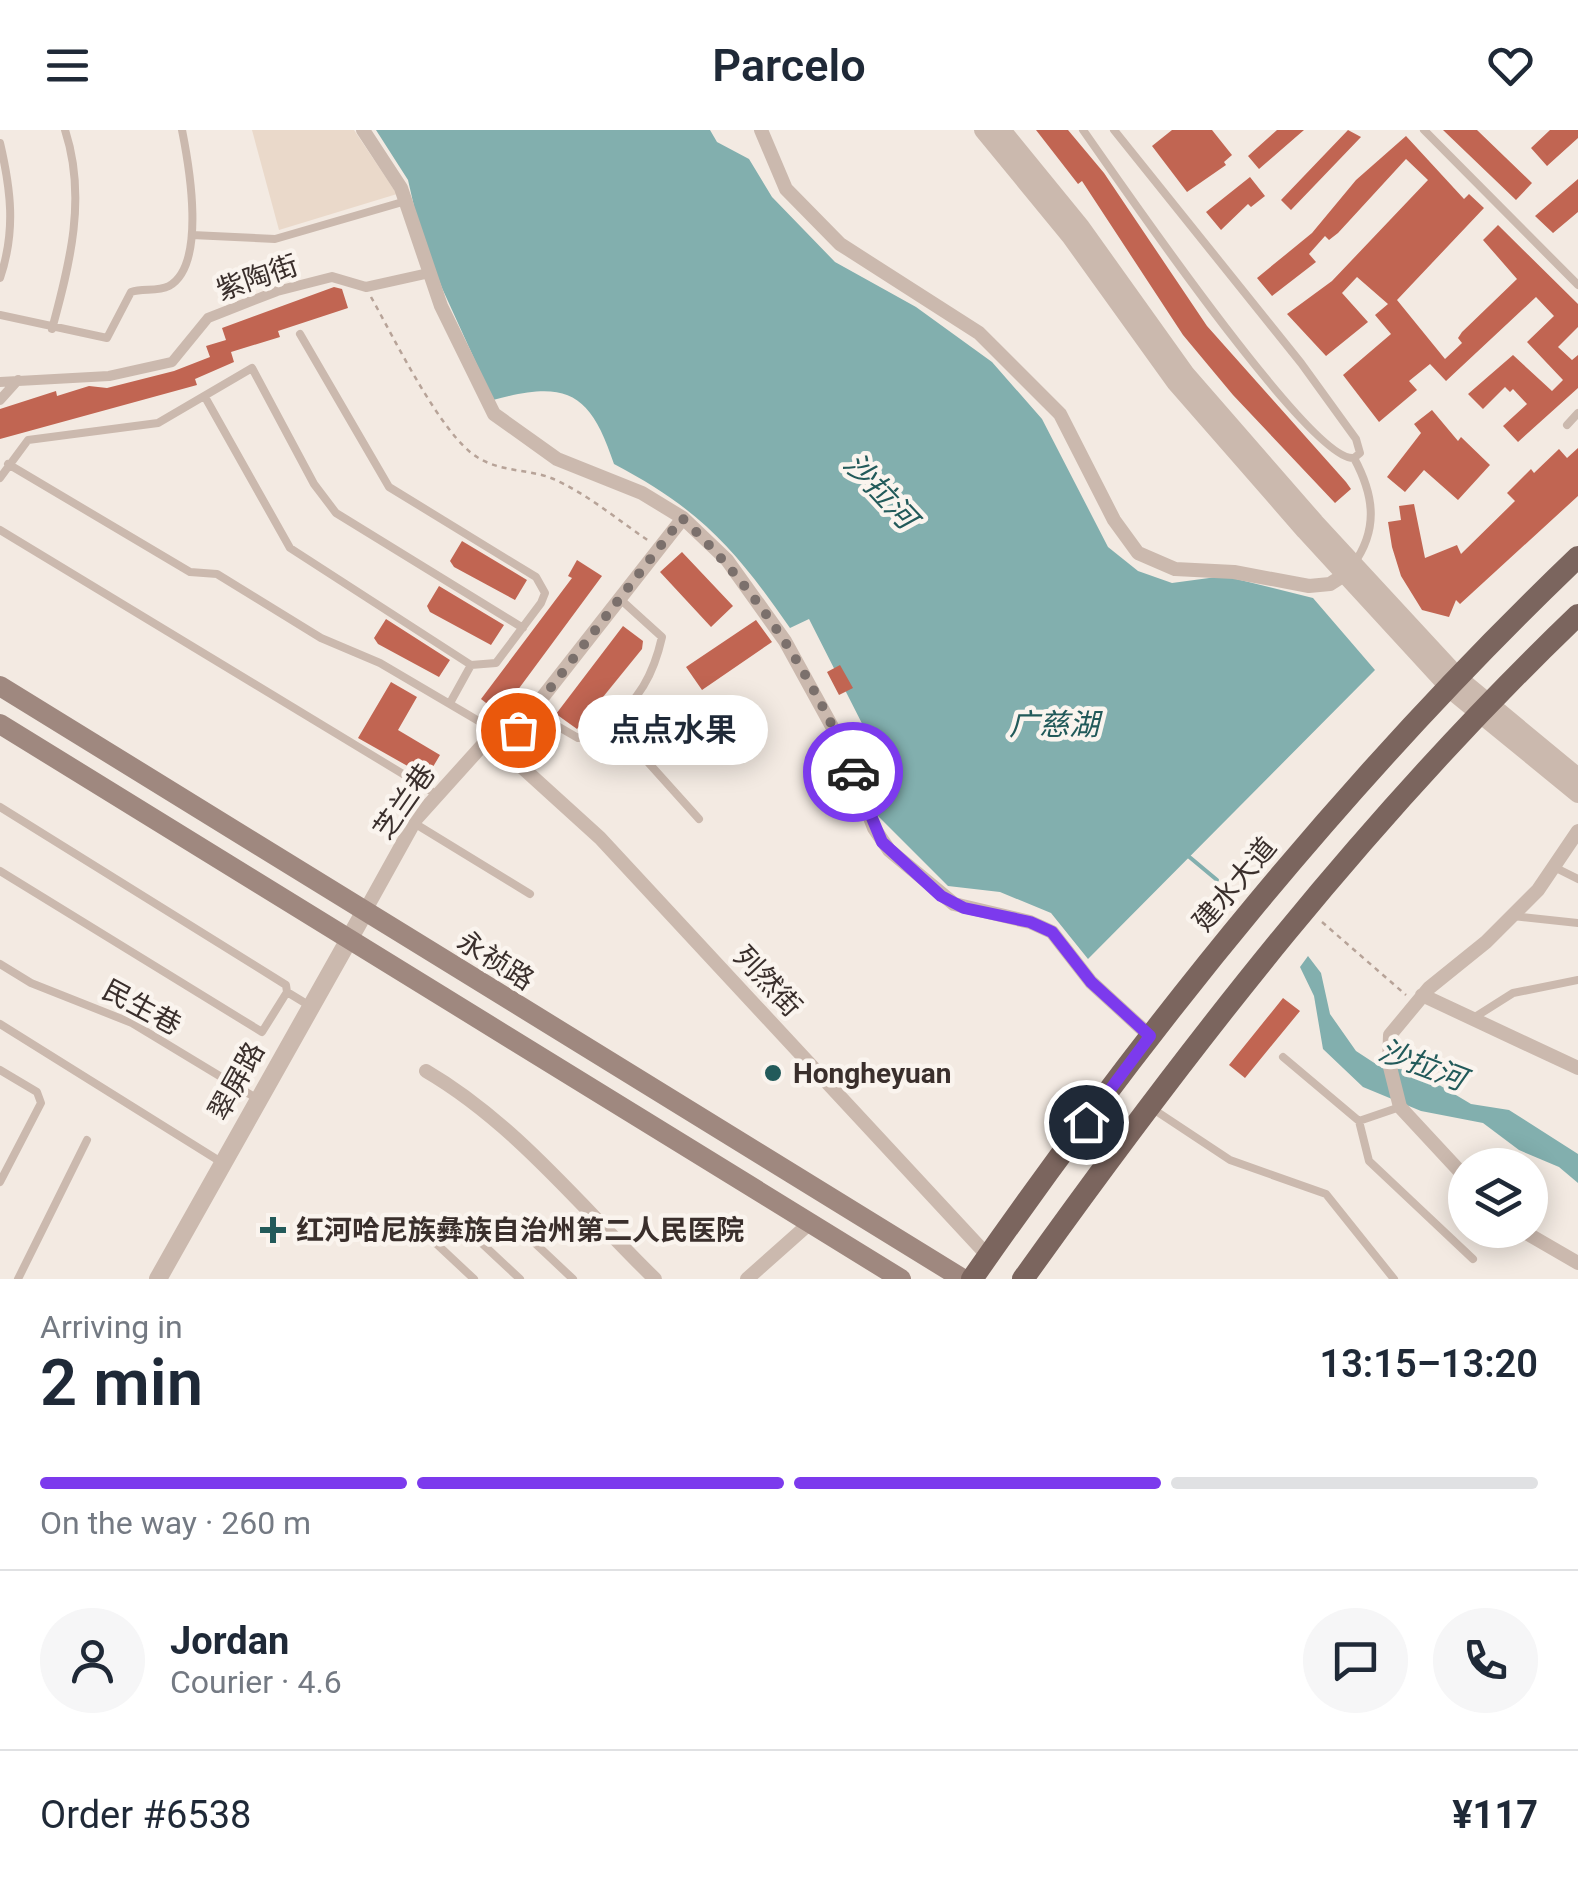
<!DOCTYPE html>
<meta charset="utf-8">
<style>
body{margin:0;font-family:Roboto,"Noto Sans SC",sans-serif;background:#f6f6f7;color:#1f2937;height:100vh;display:flex;flex-direction:column;font-size:38px;white-space:nowrap}
*{box-sizing:border-box;margin:0}
p{font-size:32px;color:#747a83}
.icon{flex:none;width:55px;height:55px;fill:none;stroke:currentColor;stroke-width:2;stroke-linecap:round;stroke-linejoin:round}
.map{position:relative;height:1149px;overflow:hidden}
.details{display:flex;flex-direction:column;background:#fff;flex:1}
.details>*{flex:none}
.buttons{position:absolute;left:1448px;top:1018px;display:grid;gap:20px}
.buttons a{display:grid;place-items:center;width:100px;height:100px;border-radius:50%;background:#fff;box-shadow:0 5px 25px #0003;font-size:50px}
.pin{position:absolute;display:grid;place-items:center;width:85px;height:85px;color:#fff;margin:-42px;border:5px solid #fff;border-radius:50%;box-shadow:0 2px 10px #0007}
.courier{position:absolute;display:grid;place-items:center;width:100px;height:100px;margin:-50px;border:8px solid #7c3aed;border-radius:50%;background:#fff;color:#222;box-shadow:0 2px 12px #0007}
.bubble{position:absolute;height:70px;border-radius:35px;background:#fff;box-shadow:0 5px 25px #0003;font-size:32px;font-weight:600;line-height:70px;text-align:center}
.head em{font-style:normal;font-weight:600}
.head div{display:flex;flex-direction:column-reverse}
.head{display:flex;align-items:center;justify-content:space-between;height:170px;padding:0 40px}
h1{font-size:65px;font-weight:600;line-height:75px}
.bar{display:grid;grid-template-columns:repeat(4,1fr);gap:15px 10px;align-content:center;height:120px;padding:0 40px}
.bar i{height:12px;border-radius:8px;background:#e0e1e3}
.bar .current{background:#7c3aed}
.bar p{grid-column:span 4}
.line{display:flex;align-items:center;gap:25px;padding:0 40px;border-top:2px solid #e0e1e3}
.line div{flex:1}
.round{display:grid;place-items:center;flex:none;width:105px;height:105px;border-radius:52px;background:#f6f6f7}
header{display:flex;justify-content:space-between;align-items:center;height:130px;padding:0 40px;background:#fff;font-size:45px;font-weight:600}
.map>svg:first-child{display:block}
</style>
<header><svg class="icon" aria-label="menu" viewBox="0 0 24 24"><path d="M4 6h16M4 12h16M4 18h16"/></svg>Parcelo<svg class="icon" aria-label="heart" viewBox="0 0 24 24"><path d="M12 20l-8-8c-3-5 5-10 8-4 3-6 11-1 8 4z"/></svg></header>
<div class="map">
<svg width="1578" height="1149" viewBox="0 0 1578 1149">
<rect width="100%" height="100%" fill="#f3eae2"/>
<!-- plaza -->
<path fill="#ead9ca" d="M252 0H354L397 64 279 100Z"/>
<!-- water -->
<path fill="#82afae" d="M376 0H710L717 12 749 29 772 67 835 132 916 177 992 232 1042 289 1108 417 1138 441 1172 453 1224 446 1313 468 1375 540 1088 829 1051 783 1000 762 948 756 876 684 861 641 880 629 809 489 790 498C736 420 700 379 614 334 590 261 566 250 493 270L442 158 419 98 408 50Z
M1308 826 1321 843 1330 884 1356 921 1382 938 1414 940 1471 974 1509 980 1578 1024V1053L1559 1037 1519 1020 1483 993 1421 981 1363 957 1323 919 1314 866 1300 837Z"/>
<g fill="none" stroke-linecap="round" stroke-linejoin="round">
<!-- stream -->
<path stroke="#82afae" stroke-width="4" d="M1187 725 1217 750"/>
</g>
<!-- building -->
<path fill="#c16552" d="M1036 0H1068L1104 43 1207 196 1346 352 1351 359 1335 373 1233 265 1183 205 1082 51 1078 54Z
M1172 0H1212L1232 25 1224 32 1226 35 1187 62 1152 16Z
M1277 0H1304L1259 39 1248 26Z
M1348 0 1361 7 1291 80 1281 70Z
M1443 0H1477L1532 53 1516 70Z
M1550 0H1578V8L1547 36 1531 18Z
M1406 6 1464 69 1469 64 1484 78 1397 170 1445 229 1462 213 1458 208 1462 202 1517 149 1483 110 1498 95 1578 174V197L1558 217 1572 230 1578 225V258L1518 312 1503 296 1527 274 1513 259 1510 262 1505 257 1483 279 1468 264 1513 225 1552 261 1563 250 1527 212 1554 186 1536 167 1446 251 1430 234 1409 251 1417 260 1379 292 1343 245 1391 204 1375 185 1388 174 1357 147 1342 163 1368 192 1326 226 1287 184 1332 151 1428 50 1406 29 1338 103 1329 110 1325 106 1309 124 1316 132 1272 166 1257 148 1312 103 1356 50Z
M1250 47 1265 66 1251 77 1248 74 1221 100 1206 82Z
M1578 49V82L1553 103 1535 86Z
M334 157 342 159 348 178 278 201 280 207 231 222 234 232 195 249 197 255 0 309V279L56 261 57 266 89 256 107 258 174 241 210 227 206 216 226 210 222 198Z
M1432 280 1458 311 1461 307 1490 335 1458 370 1424 340 1405 362 1387 347 1421 303 1414 294Z
M1578 318V366L1460 474 1456 470 1449 487 1422 480 1401 446 1392 417 1388 392 1401 390 1399 376 1414 374 1425 428 1457 415 1461 424 1515 371 1507 363 1531 339 1534 343 1559 319 1567 328Z
M462 411 527 450 515 470 454 437 450 431Z
M682 422 733 476 711 497 660 442Z
M577 430 602 446 500 584 481 569 572 448 568 446Z
M439 456 504 495 491 515 430 482 427 476Z
M386 489 450 530 439 547 378 514 374 508Z
M756 490 772 512 702 560 686 537Z
M623 496 643 511 642 519 577 599 556 584Z
M840 535 853 558 839 565 827 542Z
M391 552 417 567 398 600 440 625 427 647 358 608Z
M1283 868 1300 881 1245 948 1229 935Z"/>
<g fill="none" stroke-linecap="round" stroke-linejoin="round">
<!-- path -->
<path stroke="#b7a398" stroke-width="2.5" stroke-dasharray="5 5" stroke-linecap="butt" d="M371 167C393 206 441 305 477 327 500 342 528 339 551 348 585 362 619 391 649 411
M1322 792 1406 865"/>
<!-- service -->
<path stroke="#cbb9ae" stroke-width="8" d="M1083 0C1117 48 1311 333 1354 328
M1114 0 1301 233 1356 309 1360 323 1354 328C1374 365 1379 399 1353 435
M1424 0 1578 155
M0 13C11 60 16 101 0 148
M192 105 275 109 406 71
M0 185 107 208 131 162C143 158 157 162 169 156 207 135 189 35 182 0
M52 199C70 133 87 67 65 0
M205 267 290 418 471 535 496 533 541 473 545 463 536 447 389 357 300 204
M1567 295 1578 283
M8 334 190 442 217 444 321 508 380 533 482 593 489 608
M0 348 28 310 158 293 252 238 314 354 336 383 523 498
M0 400 436 664
M450 573 471 535
M533 582 578 608 605 596 619 600 699 689
M609 596C639 568 653 547 662 507L620 469
M0 677 286 855 287 862 310 876
M414 693 530 764
M1554 737 1578 749
M0 741 262 902 287 862
M1513 786 1578 793
M0 834 31 853 132 893 256 968
M1472 889 1513 863 1578 850
M0 894 221 1032
M1283 927 1359 991 1369 1031 1473 1129
M0 940 37 962 41 973 0 1052
M1153 979 1230 1030 1326 1064 1394 1149
M1359 991 1400 977
M506 1086 573 1149
M411 1090 474 1149
M458 1091 520 1149
M18 1149 87 1010"/>
<!-- pedestrian -->
<path stroke="#cbb9ae" stroke-width="10" d="M0 252 109 246 172 232 208 188 277 161 332 147 366 157 429 143
M0 270 18 250"/>
<!-- minor -->
<path stroke="#cbb9ae" stroke-width="14" d="M363 0 401 58 441 176 494 284 557 329 642 363 683 388 727 430 785 511 841 613 874 698 889 720 954 774 1030 792 1052 802 1091 852 1150 906
M761 0 786 59 840 114 979 203 1060 284 1114 390 1138 423 1175 439 1234 442 1309 456 1330 454 1344 445
M502 619 600 708 988 1126
M365 781 416 689 489 608 502 619 683 388
M1422 865 1578 938
M426 941C515 993 582 1078 655 1149
M1465 1047 1400 977 1389 933 1390 905 1429 858 1486 812 1538 760 1578 701
M1521 1100 1578 1133
M747 1149 810 1093"/>
<!-- tertiary -->
<path stroke="#cbb9ae" stroke-width="18" d="M983 0 1070 106 1175 252 1305 401 1452 561 1578 664
M1002 0 1081 97 1186 244 1315 392 1462 551 1578 647
M158 1149 365 781"/>
<!-- secondary -->
<path stroke="#9f887f" stroke-width="20" d="M0 556 963 1149
M0 594 901 1149"/>
<!-- primary -->
<path stroke="#7b655e" stroke-width="22" d="M972 1149C1152 891 1350 645 1578 427
M1023 1149C1191 914 1369 685 1578 485"/>
</g>
<g fill="none" stroke-linecap="round" stroke-linejoin="round">
<!-- done -->
<path stroke="#7b706c" stroke-width="10" stroke-dasharray="0 18" d="M518 600 682 388C758 460 813 546 853 642"/>
<!-- route -->
<path stroke="#7c3aed" stroke-width="12" d="M853 642 882 712 941 766 964 778 1030 792 1052 802 1091 852 1150 906 1086 992"/>
</g>
<!-- markers -->
<g fill="#225a5a" stroke="#faf4ee" stroke-width="4">
<circle cx="773" cy="943" r="10"/>
<path d="M268 1085h10v10h10v10h-10v10h-10v-10h-10v-10h10z"/>
</g>
<g text-anchor="middle" stroke-width="9" stroke-linejoin="round" paint-order="stroke">
<!-- street labels -->
<g font-size="28" fill="#3a2f2c" stroke="#faf4ee">
<text transform="translate(257 147) rotate(-19)" y="10">紫陶街</text>
<text transform="translate(404 671) rotate(-55)" y="10">芝兰巷</text>
<text transform="translate(1234 754) rotate(-50)" y="10">建水大道</text>
<text transform="translate(496 830) rotate(32)" y="10">永祯路</text>
<text transform="translate(768 851) rotate(47)" y="10">列然街</text>
<text transform="translate(142 877) rotate(28)" y="10">民生巷</text>
<text transform="translate(236 951) rotate(-61)" y="10">翠屏路</text>
</g>
<!-- poi labels -->
<g font-size="28" font-weight="bold" fill="#3a2f2c" stroke="#faf4ee" text-anchor="start">
<text x="793" y="953">Hongheyuan</text>
<text x="296" y="1110">红河哈尼族彝族自治州第二人民医院</text>
</g>
<!-- water labels -->
<g font-size="30" font-style="italic" fill="#225a5a" stroke="#faf4ee">
<text transform="translate(880 361) rotate(47)" y="10">沙拉河</text>
<text x="1054" y="605">广慈湖</text>
<text transform="translate(1422 935) rotate(21)" y="10">沙拉河</text>
</g>
</g>
</svg>
<div class="buttons">
<a><svg class="icon" aria-label="layers" viewBox="0 0 24 24"><path d="M12 4l9 5-9 5-9-5zM3 14l9 5 9-5"/></svg></a>
</div>
<div class="pin" style="left:518px;top:600px;background:#ea580c"><svg class="icon" aria-label="bag" viewBox="0 0 24 24"><path d="M5 8h14l-1 12H6zM9 8a3 3 0 0 1 6 0"/></svg></div>
<div class="pin" style="left:1086px;top:992px;background:#1f2937"><svg class="icon" aria-label="home" viewBox="0 0 24 24"><path d="M3 11l9-7 9 7M6 9v11h12V9"/></svg></div>
<div class="courier" style="left:853px;top:642px"><svg class="icon" aria-label="car" viewBox="0 0 24 24"><path d="M5 17H2v-5l4-1 3-4h7l3 4 3 1v5h-3M9 17h6M6 11h13"/><circle cx="7" cy="17" r="2"/><circle cx="17" cy="17" r="2"/></svg></div>
<div class="bubble" style="left:578px;top:565px;width:190px">点点水果</div>
</div>
<section class="details">
<div class="head"><div><h1>2 min</h1><p>Arriving in</p></div><em>13:15–13:20</em></div>
<div class="bar"><i class="current"></i><i class="current"></i><i class="current"></i><i></i><p>On the way · 260 m</p></div>
<div class="line" style="height:180px"><a class="round"><svg class="icon" aria-label="person" viewBox="0 0 24 24"><circle cx="12" cy="8" r="4"/><path d="M4 21q1-7 8-7t8 7"/></svg></a><div><b>Jordan</b><p>Courier · 4.6</p></div><a class="round"><svg class="icon" aria-label="chat" viewBox="0 0 24 24"><path d="M4 5h16v11H9l-5 4z"/></svg></a><a class="round"><svg class="icon" aria-label="phone" viewBox="0 0 24 24"><path d="M5 4h4l2 5-3 2q2 4 5 5l2-3 5 2v4C11 20 4 13 5 4z"/></svg></a></div>
<div class="line" style="height:130px"><div>Order #6538</div><b>¥117</b></div>
</section>
